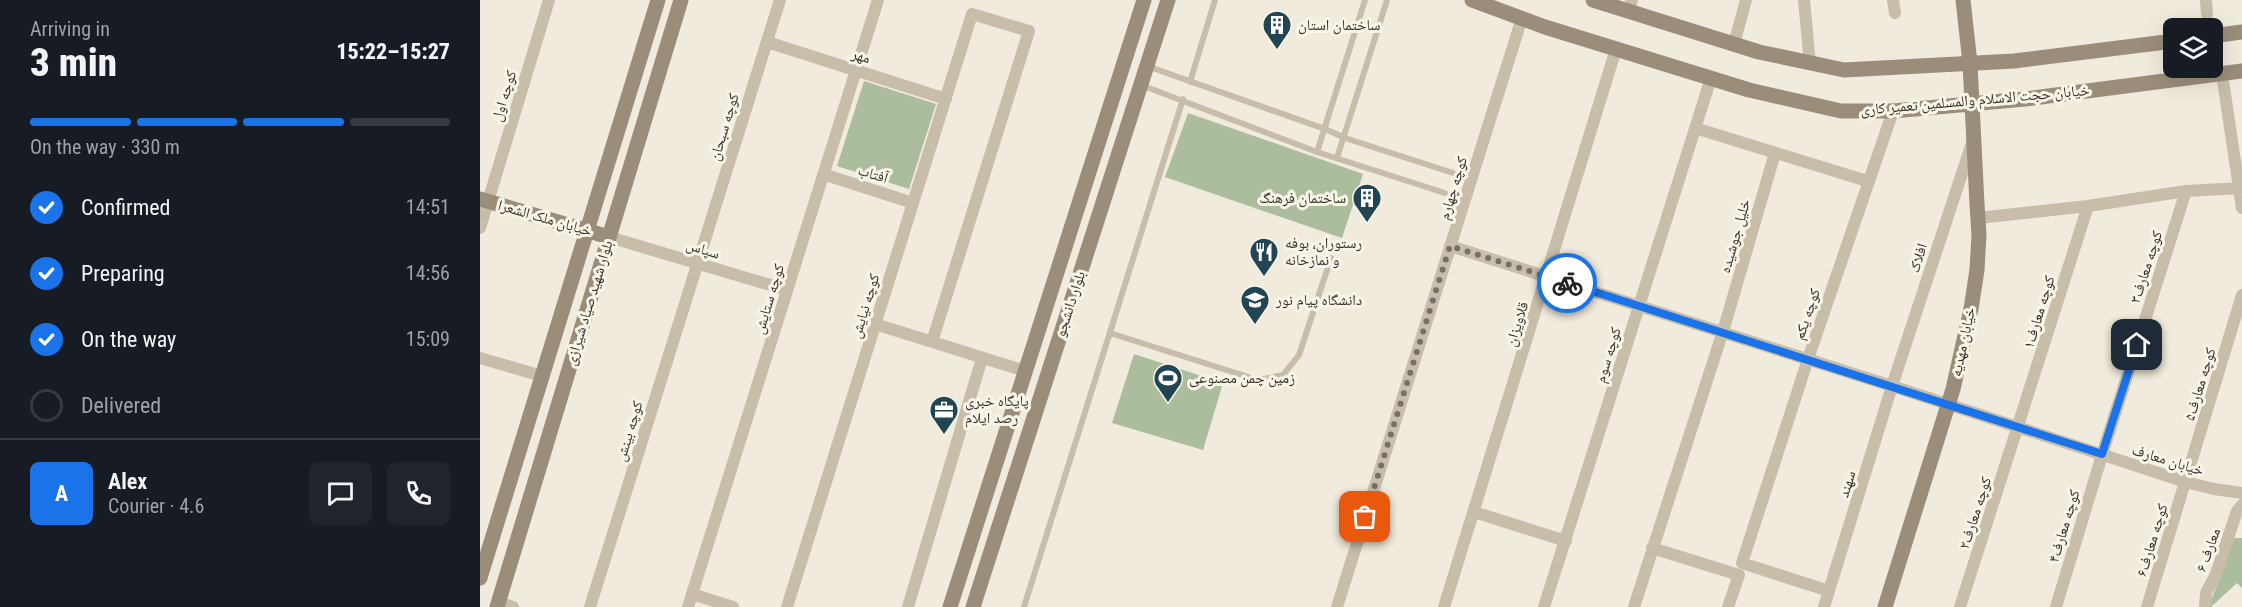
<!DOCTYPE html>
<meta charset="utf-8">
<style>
body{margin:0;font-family:"Roboto Condensed","Noto Naskh Arabic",sans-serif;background:#20242c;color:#f1f3f6;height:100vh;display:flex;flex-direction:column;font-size:22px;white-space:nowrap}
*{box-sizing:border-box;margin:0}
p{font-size:20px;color:#9ea1a6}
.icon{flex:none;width:33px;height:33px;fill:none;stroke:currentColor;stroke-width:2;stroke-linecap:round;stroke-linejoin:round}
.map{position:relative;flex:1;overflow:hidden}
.sheet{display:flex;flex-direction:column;background:#171b24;width:480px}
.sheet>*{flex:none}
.tools{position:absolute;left:1683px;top:18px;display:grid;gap:12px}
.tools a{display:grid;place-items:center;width:60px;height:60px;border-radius:9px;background:#171b24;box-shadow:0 6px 24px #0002;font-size:30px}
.pin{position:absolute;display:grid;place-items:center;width:51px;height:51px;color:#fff;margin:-26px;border-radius:12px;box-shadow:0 3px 9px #0006}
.courier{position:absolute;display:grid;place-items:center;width:60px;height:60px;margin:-30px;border:4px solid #1a73e8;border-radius:50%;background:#fff;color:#222;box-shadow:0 2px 8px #0007}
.overview em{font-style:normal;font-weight:800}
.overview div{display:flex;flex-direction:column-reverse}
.overview{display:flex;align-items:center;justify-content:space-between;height:102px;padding:0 30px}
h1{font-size:39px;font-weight:800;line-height:45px}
.bar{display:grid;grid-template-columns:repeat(4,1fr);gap:9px 6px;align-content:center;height:72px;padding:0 30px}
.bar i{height:8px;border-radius:4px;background:#363941}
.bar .current{background:#1a73e8}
.bar p{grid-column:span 4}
.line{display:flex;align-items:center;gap:15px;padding:0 30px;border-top:2px solid #363941}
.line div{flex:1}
.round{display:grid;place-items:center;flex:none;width:63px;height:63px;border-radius:9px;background:#20242c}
ol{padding:0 30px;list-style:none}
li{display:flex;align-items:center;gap:18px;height:66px}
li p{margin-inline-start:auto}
li .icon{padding:6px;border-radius:50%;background:#1a73e8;color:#fff;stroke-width:4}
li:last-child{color:#9ea1a6}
li i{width:33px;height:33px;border:3px solid #363941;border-radius:50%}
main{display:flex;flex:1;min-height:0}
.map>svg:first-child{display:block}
</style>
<main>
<section class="sheet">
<div class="overview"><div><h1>3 min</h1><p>Arriving in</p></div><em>15:22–15:27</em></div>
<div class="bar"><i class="current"></i><i class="current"></i><i class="current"></i><i></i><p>On the way · 330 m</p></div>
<ol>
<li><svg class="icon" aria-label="check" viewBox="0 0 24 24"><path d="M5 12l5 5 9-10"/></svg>Confirmed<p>14:51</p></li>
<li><svg class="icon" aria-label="check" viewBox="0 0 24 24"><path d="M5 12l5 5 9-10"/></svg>Preparing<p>14:56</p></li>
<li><svg class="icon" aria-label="check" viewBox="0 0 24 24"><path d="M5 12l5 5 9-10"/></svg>On the way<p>15:09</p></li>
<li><i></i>Delivered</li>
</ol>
<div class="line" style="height:108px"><b class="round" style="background:#1a73e8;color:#fff">A</b><div><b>Alex</b><p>Courier · 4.6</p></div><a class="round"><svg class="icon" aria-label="chat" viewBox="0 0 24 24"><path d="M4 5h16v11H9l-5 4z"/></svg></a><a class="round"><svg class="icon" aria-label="phone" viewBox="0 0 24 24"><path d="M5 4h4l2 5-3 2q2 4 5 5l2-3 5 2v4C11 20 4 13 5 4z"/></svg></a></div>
</section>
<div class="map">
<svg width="1762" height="607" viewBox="0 0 1762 607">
<rect width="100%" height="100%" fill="#f0ebdc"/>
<!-- green -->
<path fill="#acbd9d" d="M384 81 456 104 429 189 357 166Z
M708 113 883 174 862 238 685 177Z
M654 354 743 383 723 450 632 423Z
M1753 538H1762V588L1757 583 1731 607H1728L1740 578Z"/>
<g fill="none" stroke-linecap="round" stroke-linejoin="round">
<!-- lane -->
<path stroke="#c7bda9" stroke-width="6" d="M667 66 845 129 865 138 973 173
M710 82 735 0
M661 85 837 152 965 193
M837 152 885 0
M857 158 907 0
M630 333 778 380 803 375 819 355 851 258
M544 607 703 99"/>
<!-- street -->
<path stroke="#c7bda9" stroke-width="12" d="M1324 0 1330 64
M1413 0 1415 13
M1726 0 1727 14
M1147 12 1152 0
M287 42 466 99
M1254 44 1266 0
M1742 74 1762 208
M1215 128 1387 181
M343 174 433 203
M1498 218 1608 206 1706 191 1762 188
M0 228 69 0
M129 237 307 290
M970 246 1412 386 1706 482 1734 489 1762 493
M395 324 545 371
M0 358 62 376
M994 512 1086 541
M1172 548 1259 575 1248 607
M1349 591 1262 563 1328 359 1413 111
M212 594 253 607
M18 602 33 607
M110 607 300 0
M208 607 398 0
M307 607 492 14 549 31 452 342
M428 607 502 358
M857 607 1042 18
M964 607 1136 49
M1064 607 1231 78
M1154 607 1244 328 1295 153
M1344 607 1412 386 1492 143
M1480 607 1608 206
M1576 607 1622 455 1706 191
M1667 607 1762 295
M1725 607 1726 593 1736 574 1757 511 1762 505"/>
<!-- secondary -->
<path stroke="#9a8d7a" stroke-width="15" d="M992 0 1065 27 1269 90 1361 111H1413L1545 99 1762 71
M1113 0 1279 52 1364 70 1534 61 1694 41
M1732 36 1762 32
M0 199 129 237
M0 578 178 0
M17 607 201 0
M470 607 664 0
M493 607 688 0
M1405 607 1473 389 1491 309 1497 270 1499 235 1497 204 1490 63 1483 0"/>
</g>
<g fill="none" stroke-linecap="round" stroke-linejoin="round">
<!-- done -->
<path stroke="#767167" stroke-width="6" stroke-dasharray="0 10.8" d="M885 517 970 246 1087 283"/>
<!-- route -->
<path stroke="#1a73e8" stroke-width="8" d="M1087 283 1622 454 1657 345"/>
</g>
<!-- icons -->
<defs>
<g id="building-pin" transform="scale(1.5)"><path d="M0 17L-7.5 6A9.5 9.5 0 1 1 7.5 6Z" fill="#214552" stroke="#f8f4e8"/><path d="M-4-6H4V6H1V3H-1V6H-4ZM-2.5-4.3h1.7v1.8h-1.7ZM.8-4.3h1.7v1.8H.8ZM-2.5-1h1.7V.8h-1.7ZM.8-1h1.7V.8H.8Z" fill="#fff"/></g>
<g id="restaurant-pin" transform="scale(1.5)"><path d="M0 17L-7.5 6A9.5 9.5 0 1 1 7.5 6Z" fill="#214552" stroke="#f8f4e8"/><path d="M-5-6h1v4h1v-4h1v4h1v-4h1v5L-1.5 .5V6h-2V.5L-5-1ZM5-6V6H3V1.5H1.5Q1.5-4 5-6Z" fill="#fff"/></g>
<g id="university-pin" transform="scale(1.5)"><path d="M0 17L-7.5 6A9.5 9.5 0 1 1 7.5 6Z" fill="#214552" stroke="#f8f4e8"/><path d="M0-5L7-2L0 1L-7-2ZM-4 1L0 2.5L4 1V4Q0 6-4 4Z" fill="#fff"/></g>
<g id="stadium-pin" transform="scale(1.5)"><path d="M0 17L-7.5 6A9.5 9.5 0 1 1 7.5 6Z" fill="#214552" stroke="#f8f4e8"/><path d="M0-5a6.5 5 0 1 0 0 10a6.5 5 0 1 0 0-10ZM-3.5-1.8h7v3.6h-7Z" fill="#fff"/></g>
<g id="office-pin" transform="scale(1.5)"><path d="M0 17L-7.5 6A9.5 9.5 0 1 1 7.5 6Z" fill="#214552" stroke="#f8f4e8"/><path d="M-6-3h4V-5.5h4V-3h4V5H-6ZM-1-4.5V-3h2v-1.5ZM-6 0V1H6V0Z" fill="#fff"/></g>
</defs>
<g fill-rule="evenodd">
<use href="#building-pin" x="797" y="25"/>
<use href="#building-pin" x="887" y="198"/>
<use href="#restaurant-pin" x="784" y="252"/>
<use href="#university-pin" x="775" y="300"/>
<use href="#stadium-pin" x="688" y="378"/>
<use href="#office-pin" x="464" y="410"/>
</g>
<g text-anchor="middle" stroke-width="6" stroke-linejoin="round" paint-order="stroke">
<!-- poi labels -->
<g font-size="15" fill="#342f28" stroke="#f8f4e8" text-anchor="start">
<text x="818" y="30">ساختمان استان</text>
<text x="866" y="203" text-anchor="end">ساختمان فرهنگ</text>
<text x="805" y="248">رستوران، بوفه<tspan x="805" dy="17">و نمازخانه</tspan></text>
<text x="796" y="305">دانشگاه پیام نور</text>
<text x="709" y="383">زمین چمن مصنوعی</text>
<text x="485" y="406">پایگاه خبری<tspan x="485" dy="17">رصد ایلام</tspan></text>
</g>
<!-- street labels -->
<g font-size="15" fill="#342f28" stroke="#f8f4e8">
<text transform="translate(381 56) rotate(17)" y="5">مهر</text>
<text transform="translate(24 96) rotate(-73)" y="5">کوچه اول</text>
<text transform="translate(1495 100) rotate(-5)" y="5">خیابان حجت الاسلام والمسلمین تعمیر کاری</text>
<text transform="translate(244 127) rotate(-73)" y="5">کوچه سبحان</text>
<text transform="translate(393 174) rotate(17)" y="5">آفتاب</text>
<text transform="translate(973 188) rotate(-73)" y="5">کوچه چهارم</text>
<text transform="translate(65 218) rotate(16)" y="5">خیابان ملک الشعرا</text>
<text transform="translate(1255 236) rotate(-74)" y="5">خلیل جوشیده</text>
<text transform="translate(223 249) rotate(17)" y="5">سپاس</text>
<text transform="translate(1438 258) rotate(-72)" y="5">افلاک</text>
<text transform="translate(1666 267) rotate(-72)" y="5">کوچه معارف۳</text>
<text transform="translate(289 299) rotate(-73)" y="5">کوچه ستایش</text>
<text transform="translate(109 303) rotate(-73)" y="5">بلوار شهید صیاد شیرازی</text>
<text transform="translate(590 304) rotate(-72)" y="5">بلوار دانشجو</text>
<text transform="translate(385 306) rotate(-73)" y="5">كوچه نيايش</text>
<text transform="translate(1559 312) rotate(-73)" y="5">کوچه معارف۱</text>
<text transform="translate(1327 314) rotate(-71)" y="5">کوچه یکم</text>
<text transform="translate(1037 324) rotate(-73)" y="5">قلاویزان</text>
<text transform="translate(1483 342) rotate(-78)" y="5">خیابان مهدیه</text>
<text transform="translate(1128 355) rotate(-73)" y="5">کوچه سوم</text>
<text transform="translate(1720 384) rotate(-73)" y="5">کوچه معارف۵</text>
<text transform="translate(149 431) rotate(-73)" y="5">کوچه بینش</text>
<text transform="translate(1688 460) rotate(17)" y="5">خیابان معارف</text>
<text transform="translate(1367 484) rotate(-73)" y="5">سهند</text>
<text transform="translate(1495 513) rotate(-72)" y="5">کوچه معارف۲</text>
<text transform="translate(1584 526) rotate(-73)" y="5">کوچه معارف۴</text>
<text transform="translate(1672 540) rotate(-73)" y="5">کوچه معارف۶</text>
<text transform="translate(1728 550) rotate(-70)" y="5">معارف ۶</text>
</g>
</g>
</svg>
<div class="tools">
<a><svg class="icon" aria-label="layers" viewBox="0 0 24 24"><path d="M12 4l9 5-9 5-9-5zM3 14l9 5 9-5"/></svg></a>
</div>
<div class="pin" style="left:885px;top:517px;background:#ea580c"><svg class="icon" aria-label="bag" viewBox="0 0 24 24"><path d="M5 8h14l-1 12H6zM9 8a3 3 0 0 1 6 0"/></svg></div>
<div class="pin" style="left:1657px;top:345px;background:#1f2937"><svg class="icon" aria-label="home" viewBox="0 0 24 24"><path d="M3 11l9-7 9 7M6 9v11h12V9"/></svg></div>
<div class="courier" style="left:1087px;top:283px"><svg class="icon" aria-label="bike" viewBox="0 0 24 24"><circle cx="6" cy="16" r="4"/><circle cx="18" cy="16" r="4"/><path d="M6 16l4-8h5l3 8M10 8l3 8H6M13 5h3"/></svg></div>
</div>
</main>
